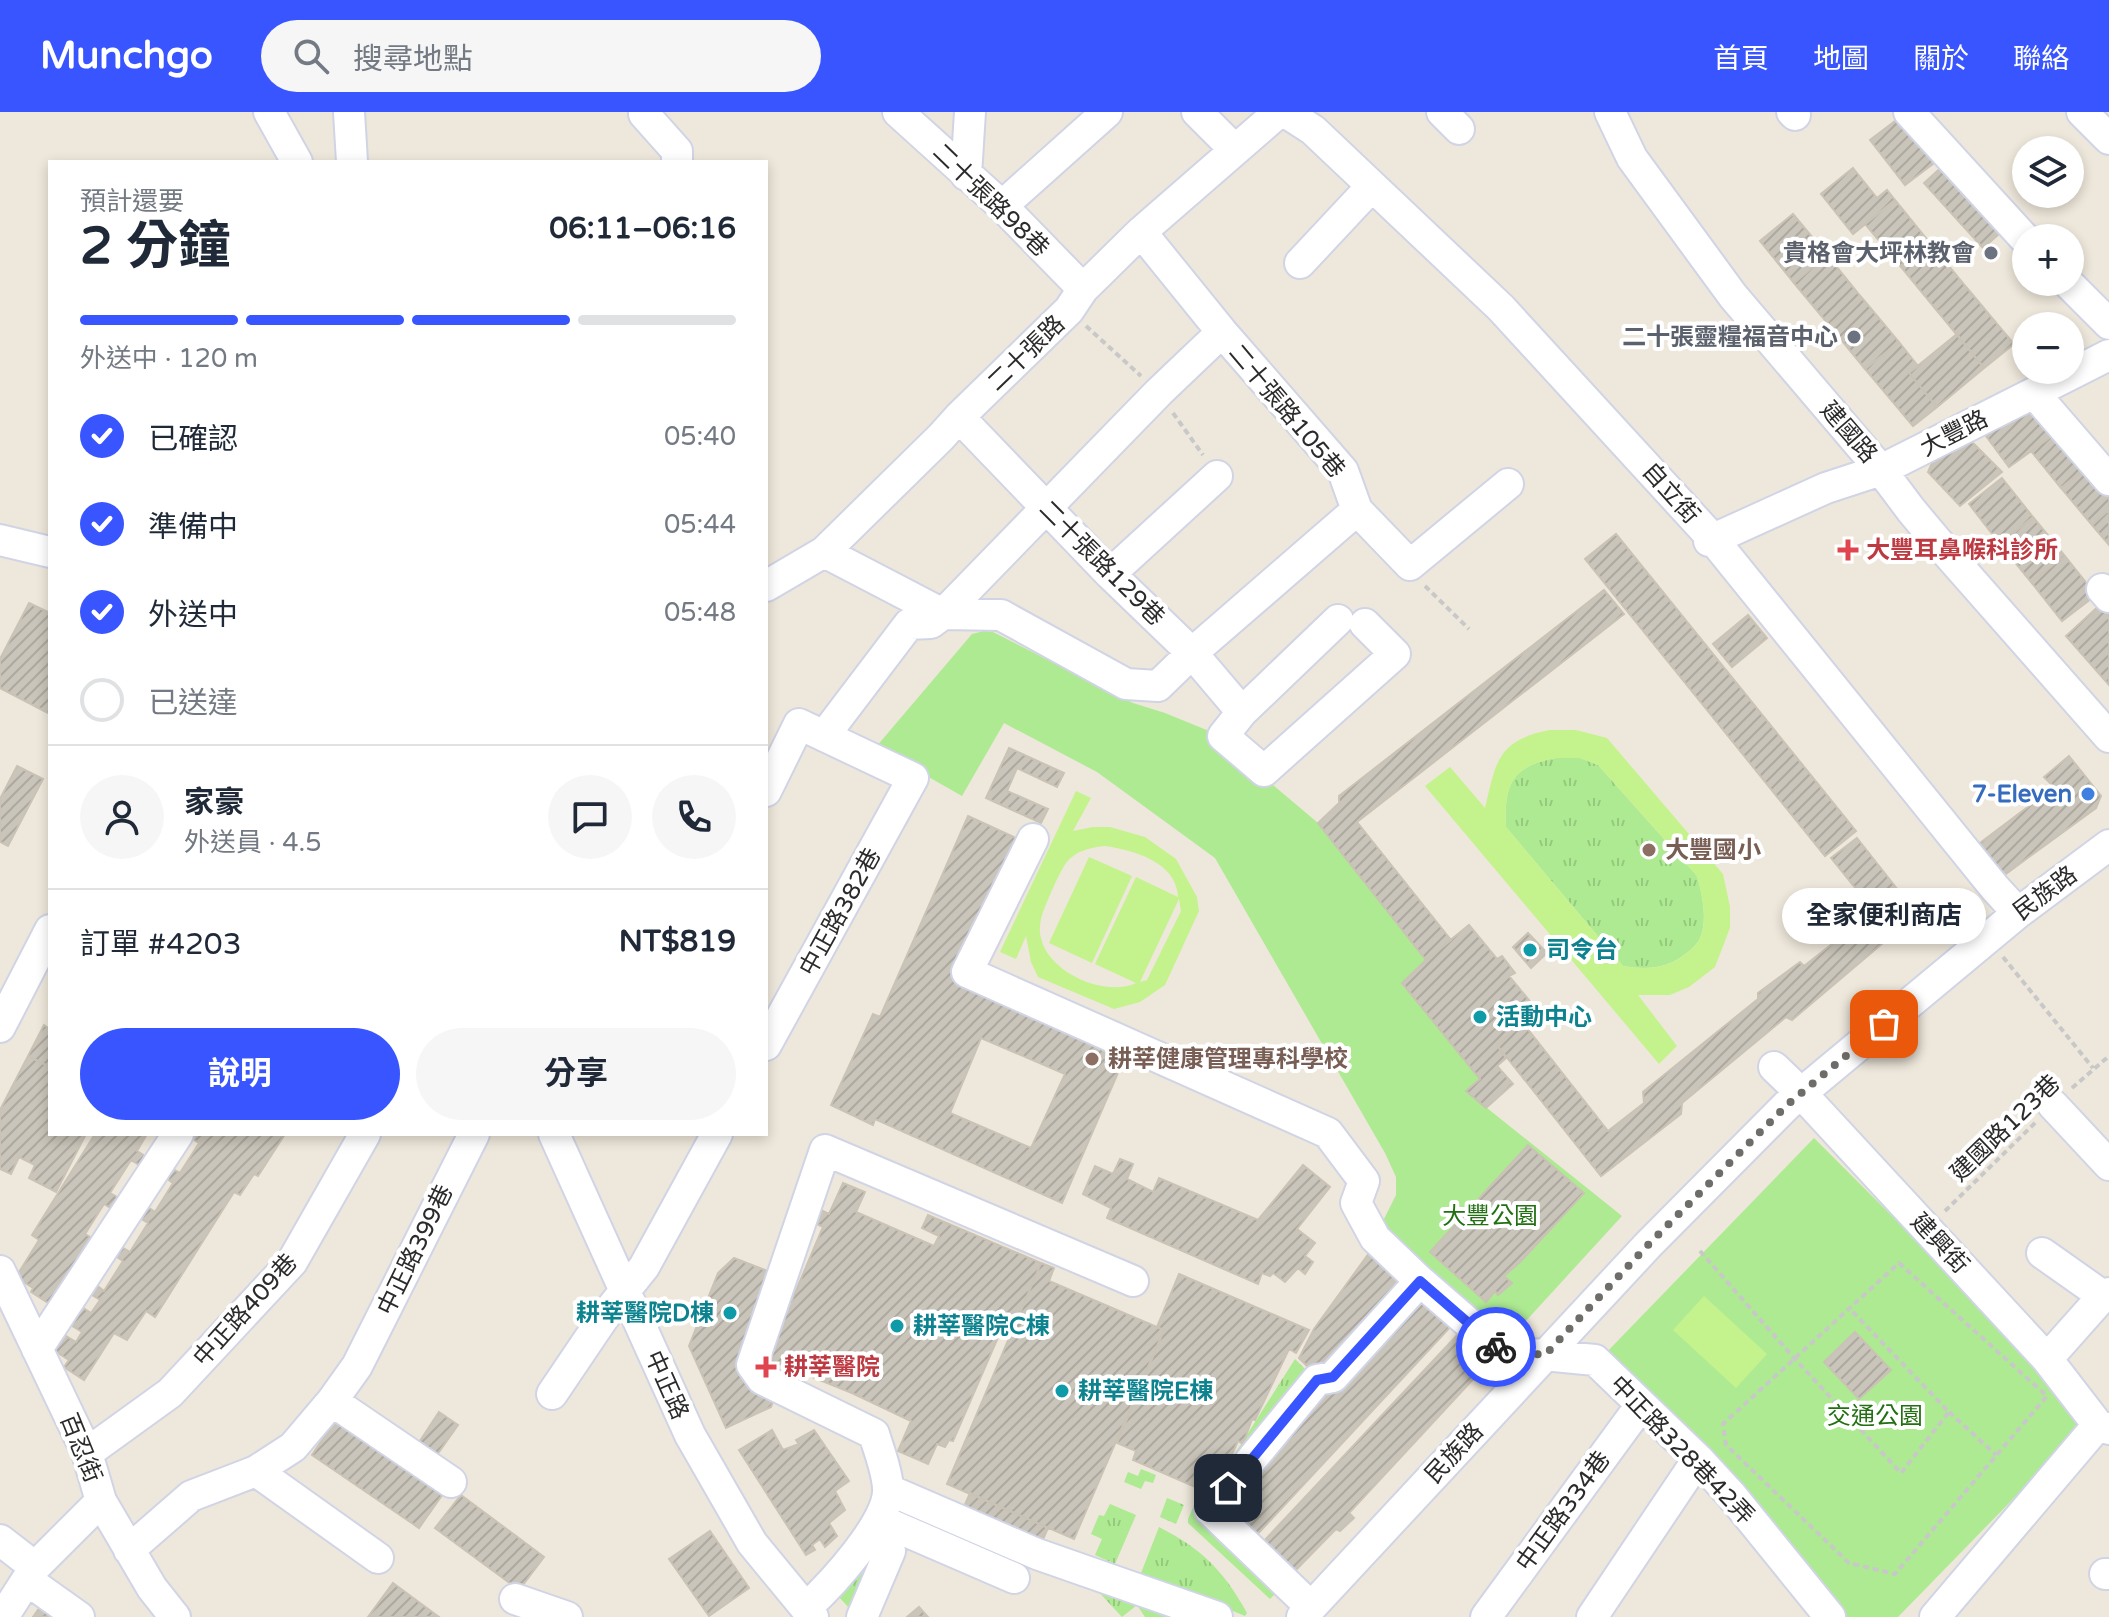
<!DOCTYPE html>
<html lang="zh-TW">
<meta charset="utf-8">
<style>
body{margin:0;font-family:"Varela Round","Noto Sans TC",sans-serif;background:#f6f6f7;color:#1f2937;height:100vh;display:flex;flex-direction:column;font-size:30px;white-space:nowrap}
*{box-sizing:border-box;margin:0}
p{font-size:26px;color:#747a83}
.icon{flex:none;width:44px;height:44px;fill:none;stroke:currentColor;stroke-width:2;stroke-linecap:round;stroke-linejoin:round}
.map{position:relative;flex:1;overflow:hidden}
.panel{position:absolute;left:48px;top:48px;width:720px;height:976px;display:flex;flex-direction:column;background:#fff;border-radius:0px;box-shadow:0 4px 12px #0003}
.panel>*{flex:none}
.fabs{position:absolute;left:2012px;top:24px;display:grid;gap:16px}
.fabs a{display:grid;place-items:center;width:72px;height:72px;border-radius:50%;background:#fff;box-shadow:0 4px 12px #0003;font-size:40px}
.pin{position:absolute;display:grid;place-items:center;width:68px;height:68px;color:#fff;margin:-34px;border-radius:16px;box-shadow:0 4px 12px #0006}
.courier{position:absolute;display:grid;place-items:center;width:80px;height:80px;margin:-40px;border:6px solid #3855ff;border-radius:50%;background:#fff;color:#222;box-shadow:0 2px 10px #0007}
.bubble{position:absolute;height:56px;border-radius:28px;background:#fff;box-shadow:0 4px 12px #0003;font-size:26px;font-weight:700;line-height:56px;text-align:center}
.head em{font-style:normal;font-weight:700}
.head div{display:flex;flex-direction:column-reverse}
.head{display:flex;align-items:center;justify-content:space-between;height:136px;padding:0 32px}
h1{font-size:52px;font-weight:700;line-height:60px}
.bar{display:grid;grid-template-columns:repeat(4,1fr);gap:12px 8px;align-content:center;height:96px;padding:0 32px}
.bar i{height:10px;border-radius:6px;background:#e0e1e3}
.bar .on{background:#3855ff}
.bar p{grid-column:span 4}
.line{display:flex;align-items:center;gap:20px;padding:0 32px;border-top:2px solid #e0e1e3}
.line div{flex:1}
.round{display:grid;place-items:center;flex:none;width:84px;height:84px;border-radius:42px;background:#f6f6f7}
ol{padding:0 32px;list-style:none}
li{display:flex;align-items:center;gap:24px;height:88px}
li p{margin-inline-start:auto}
li .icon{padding:8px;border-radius:50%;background:#3855ff;color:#fff;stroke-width:4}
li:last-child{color:#747a83}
li i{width:44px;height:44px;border:4px solid #e0e1e3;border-radius:50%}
.cta{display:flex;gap:16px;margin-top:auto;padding:16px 32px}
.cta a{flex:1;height:92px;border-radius:48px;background:#3855ff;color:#fff;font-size:32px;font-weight:700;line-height:92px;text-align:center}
.cta a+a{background:#f6f6f7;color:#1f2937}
header{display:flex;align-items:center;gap:48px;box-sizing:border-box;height:112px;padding:0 40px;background:#3855ff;color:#fff}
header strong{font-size:38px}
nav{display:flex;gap:44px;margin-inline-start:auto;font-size:28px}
.search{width:560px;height:72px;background:#f6f6f7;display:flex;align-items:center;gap:20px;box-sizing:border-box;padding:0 28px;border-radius:44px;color:#747a83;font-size:30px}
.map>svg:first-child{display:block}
</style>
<header>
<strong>Munchgo</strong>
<div class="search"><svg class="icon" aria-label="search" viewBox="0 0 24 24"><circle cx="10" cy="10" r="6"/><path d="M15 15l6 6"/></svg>搜尋地點</div>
<nav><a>首頁</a><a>地圖</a><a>關於</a><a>聯絡</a></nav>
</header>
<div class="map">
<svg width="2109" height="1505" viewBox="0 0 2109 1505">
<defs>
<pattern id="grass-tufts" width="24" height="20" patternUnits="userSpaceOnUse" patternTransform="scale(2)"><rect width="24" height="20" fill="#adea92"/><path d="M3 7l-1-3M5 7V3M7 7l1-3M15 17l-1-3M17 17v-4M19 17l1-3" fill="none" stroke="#95c97e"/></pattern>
<pattern id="building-hatch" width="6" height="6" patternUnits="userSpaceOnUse" patternTransform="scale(2)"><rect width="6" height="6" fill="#c9c5ba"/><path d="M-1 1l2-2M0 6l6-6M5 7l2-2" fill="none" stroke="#ada9a0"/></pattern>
</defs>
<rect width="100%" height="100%" fill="#eee7db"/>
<!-- grass -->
<path fill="url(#grass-tufts)" d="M1556 646H1580L1598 653 1697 764C1702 782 1708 807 1700 826 1698 831 1692 837 1688 840 1668 857 1647 858 1623 854L1506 715C1504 672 1512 654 1556 646Z
M1295 1247 1311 1263 1204 1397 1283 1474 1270 1487 1188 1411V1407L1201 1377 1210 1381Z
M1141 1357 1156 1363 1153 1371 1145 1369 1141 1377 1124 1370 1128 1360 1138 1364Z
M1167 1386 1184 1393 1176 1412 1160 1405Z
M1110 1392 1136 1403 1115 1452 1095 1443 1102 1427 1091 1422 1099 1403 1104 1404Z
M1159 1415C1202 1437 1224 1459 1247 1501L1245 1504 1141 1461Z
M873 1440 851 1498 837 1483Z
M1095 1476 1166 1505H1145L1137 1493 1122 1505Z"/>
<!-- park -->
<path fill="#adea92" d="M984 519 993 520 1133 591 1165 601 1209 619 1318 711 1426 848 1402 871 1480 967 1467 980 1622 1104 1513 1223H1500L1377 1121 1396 1083V1065L1385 1041 1215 746 1097 660 1004 611 962 684 876 635 972 522Z
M1814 1026 1893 1105 2057 1264 2089 1309 1898 1505H1847L1701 1347 1603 1244Z"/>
<!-- pitch -->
<path fill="#c4f38d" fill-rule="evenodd" d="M1550 618H1576L1607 626 1723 762 1730 795V816L1715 855 1689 875 1670 883H1638L1677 934 1659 952 1425 674 1450 655 1485 696C1496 650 1497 628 1550 618ZM1556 646H1580L1598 653 1697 764C1702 782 1708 807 1700 826 1698 831 1692 837 1688 840 1669 857 1647 858 1623 854L1506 715C1504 672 1512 654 1556 646Z
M1076 679 1091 686 1073 719 1093 715H1110L1145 725 1176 747 1197 785 1199 799 1165 873 1140 890 1114 897 1038 865 1031 850 1026 824 1016 847 1000 840ZM1105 734C1133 738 1177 750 1178 785L1136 765 1095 852 1136 871C1105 886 1048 860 1041 826 1039 820 1040 812 1041 807 1043 797 1060 759 1066 751 1075 739 1091 735 1105 734ZM1179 787 1181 799 1147 868 1140 870Z
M1089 745 1132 764 1092 851 1049 831Z
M1704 1184 1767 1242 1736 1276 1673 1218Z"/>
<!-- building -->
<path fill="url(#building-hatch)" stroke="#cac3b5" stroke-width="2" fill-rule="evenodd" d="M1907 0 1942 45 1905 73 1870 28Z
M1956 42 2015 108 1983 136 1924 71Z
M1853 56 1877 86 1887 78 1895 88 1853 122 1821 82Z
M1895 88 1930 131 1901 155 1865 112Z
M1793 102 1827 143 1794 171 1760 129Z
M1930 131 1967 176 1938 200 1901 155Z
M1827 143 1862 186 1829 213 1794 171Z
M1967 176 2014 232 1984 256 1938 200Z
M1862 186 1899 230 1865 257 1829 213Z
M1957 222 1984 256 1937 295 1909 261Z
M1899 230 1918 254 1909 261 1937 295 1913 314 1865 257Z
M2037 290 2059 319 2009 355 1983 320 2001 307 2005 313Z
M2059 319 2089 353 2061 376 2031 339Z
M1967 325 2002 360 1960 394 1928 360 1936 342Z
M2089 353 2109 377V398L2092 413 2061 376Z
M2002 366 2033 405 2000 432 1969 392Z
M2109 398V433L2092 413Z
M2033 405 2065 444 2031 470 2000 432Z
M1616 422 1856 719 1825 744 1585 447Z
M2065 444 2096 483 2062 509 2031 470Z
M1604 478 1624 502 1357 710 1451 828 1426 848 1318 711 1339 691V684Z
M29 491 50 501V602L0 576V547Z
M2101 492 2109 501V573L2066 524Z
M1748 503 1767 526 1732 555 1713 532Z
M1009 636 1064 661 1057 675 1017 656 1007 679 1048 697 1041 711 986 686Z
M2069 644 2101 684 2096 696 2003 764 1980 731 2054 675 2044 665Z
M17 654 43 667 8 734 0 730V687Z
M968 704 1016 726 955 869 1119 941 1116 946 1123 949 1062 1091 875 1007 873 1013 831 993 873 902 880 905ZM981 926 1065 962 1031 1036 950 1001Z
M1857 726 1917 802 1792 908 1786 905 1682 991 1681 1002 1601 1064 1497 933 1523 911 1608 1019 1644 991 1643 980 1758 887V881L1800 850 1804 854 1874 799 1831 746Z
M1469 813 1497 847 1502 844 1515 861 1509 864 1538 899 1497 933 1506 946 1497 954 1513 972 1486 996 1466 979 1480 967 1402 871 1426 848Z
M1528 821 1547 841 1531 856 1513 835Z
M44 913 50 917V955L28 944Z
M28 944 50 955V1022H86L56 1080 29 1066 35 1053 19 1045 11 1062 0 1057V998Z
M95 1022H147L137 1039 145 1044 139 1053 131 1048 110 1081 119 1086 112 1097 104 1092 85 1122 92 1126 50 1192 31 1180 33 1176 16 1165 39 1128 32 1123Z
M195 1022H285L258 1064 254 1062 240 1083 234 1080 155 1205 146 1199 127 1228 114 1221 84 1268 64 1255 69 1248 53 1238 63 1222 76 1230 82 1220 69 1212 80 1194 91 1201 100 1188 89 1181 95 1172 104 1179 123 1149 114 1143 120 1134 130 1140 148 1111 138 1105 145 1093 155 1100 173 1071 163 1064 169 1055 180 1061 199 1031 192 1027Z
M1528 1033 1584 1081 1520 1150 1504 1164 1512 1171 1498 1183 1495 1179 1486 1190 1430 1140Z
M1120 1047 1133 1052 1127 1067 1153 1080 1159 1066 1258 1108 1303 1053 1330 1075 1297 1117 1315 1131 1305 1144 1313 1150 1305 1162 1298 1156 1285 1170 1273 1161 1270 1164 1262 1161 1258 1172 1107 1106 1111 1096 1083 1082 1095 1054 1113 1062Z
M843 1071 865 1080 856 1100 934 1134 939 1124 922 1116 928 1103 1041 1151 1009 1227 999 1223 953 1329 949 1328 945 1335 937 1332 928 1352 898 1339 911 1309 852 1281 765 1246 784 1185 792 1188 823 1115 815 1111 821 1098 829 1102Z
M1372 1137 1405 1175 1329 1256 1311 1258 1299 1246 1314 1217Z
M734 1146 770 1160 755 1276 775 1284 771 1295 726 1316 689 1234 718 1161Z
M1041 1151 1054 1156 1049 1169 1164 1218 1074 1427 947 1372Z
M1179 1162 1309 1218 1296 1241 1289 1237 1255 1308 1252 1307 1243 1332 1238 1329 1227 1353 1222 1350 1209 1381 1133 1348 1136 1339 1117 1331 1164 1218 1157 1215Z
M1418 1187 1454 1211 1252 1428 1225 1396 1321 1279Z
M1461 1219 1490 1249 1349 1401 1354 1406 1340 1419 1336 1417 1290 1464 1262 1431Z
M1855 1220 1891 1258 1859 1287 1824 1250Z
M439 1300 458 1313 432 1350 414 1338Z
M337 1306 445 1379 419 1416 312 1343Z
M772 1318 783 1338 799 1332 796 1328 814 1318 849 1369 835 1379 845 1398 829 1411 837 1424 825 1435 820 1427 812 1433 815 1438 806 1443 739 1338Z
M970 1381 1048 1416 1033 1450 955 1415Z
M461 1383 544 1445 519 1478 435 1416Z
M710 1419 749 1476 709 1504 669 1447Z
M393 1471 439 1505H368Z
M45 1488 70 1505H33Z
M919 1495 928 1505H907Z"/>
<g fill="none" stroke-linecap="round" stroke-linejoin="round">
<!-- minor casing -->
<g stroke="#d0d4e5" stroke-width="34">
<path id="minor" d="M269 0 297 50
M349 0 352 50
M898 0 1002 94 1083 177
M1197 0 1235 38
M1285 0 1313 18 1501 196 1712 426 1995 776 2018 801
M1442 0 1459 17
M1610 0 1632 46 1733 184 1881 358 1911 398 1947 441 2109 625
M1792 0 1795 3
M1909 0 2026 128
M2082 0 2109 27
M644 2 677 39V50
M966 63 970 0
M1002 94 1107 0
M1141 120 1222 220 1343 359 1357 398 1410 453 1508 372
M1300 151 1372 74
M2067 170 2109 212
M2034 281 2109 368
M959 305 1110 462 1192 541 1242 600
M0 428 50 440
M1709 429 1826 376 1881 358 2109 243
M824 440 943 502 1001 503 1126 572 1158 574 1192 541 1357 398
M1110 462 1217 364
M766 474 824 440 941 325 959 305 1069 198 1083 177 1141 120 1279 0
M2102 477 2109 485
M1338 508 1242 600 1223 624 1264 659 1395 542 1365 512
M824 624 909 512 931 511 943 502 1159 280 1222 220
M766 679 799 612 913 666 766 933
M1033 727 967 860 1328 1021 1364 1069 1356 1091 1375 1126 1420 1169 1501 1239 1595 1248 1698 1347 1732 1384 1830 1505
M0 915 50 818
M1774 955 1801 981 2047 1247 2098 1313 2109 1317
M2053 993 2109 1053
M554 1022 690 1323 752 1431 813 1505
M2042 1141 2103 1184
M0 1159 87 1341 101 1389 152 1476 175 1505
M37 1237 178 1022
M2047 1247 2103 1184 2109 1181
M552 1282 604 1205 644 1155 717 1022
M332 1289 451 1370
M87 1341 170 1281 292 1150 365 1022
M256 1359 378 1446
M889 1378 1037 1442 1217 1505
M880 1408 1014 1466
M0 1428 35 1455
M129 1438 191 1384 256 1359 293 1335 332 1289 357 1254 474 1022
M2105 1462H2109
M27 1468 79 1505
M515 1487 567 1505
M1311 1495 1210 1398 1317 1268 1333 1265 1420 1169
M806 1496C830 1474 891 1409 888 1376 887 1358 879 1339 874 1322L762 1267 752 1253 825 1038 1133 1169
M3 1505 35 1455 101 1389
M862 1505 890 1439 880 1408
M1302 1505 1648 1133 1787 993 2018 801 2109 733
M1486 1505 1641 1293
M1592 1505 1698 1347
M1935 1505 2098 1313"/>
</g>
<!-- path -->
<path stroke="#c8c8c8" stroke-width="4" stroke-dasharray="6 4" stroke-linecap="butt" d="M1086 214 1141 264
M1173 301 1203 343
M1425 474 1469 517
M2003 845 2093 956
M2072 976 2109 944
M1945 1099 2036 1010
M1700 1139 1794 1246 1901 1361 1949 1300 1850 1197
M1899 1151 2047 1284 1895 1462 1849 1451 1726 1333 1723 1312Z
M1949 1300 1996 1343"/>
<!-- minor -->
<use href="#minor" stroke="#fff" stroke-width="30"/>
</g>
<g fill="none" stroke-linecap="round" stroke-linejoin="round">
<!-- done -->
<path stroke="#6f6d69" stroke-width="8" stroke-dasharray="0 14.4" d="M1496 1235 1501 1239 1545 1243 1648 1133 1787 993 1884 912"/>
<!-- route -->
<path stroke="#3855ff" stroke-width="10" d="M1228 1376 1317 1268 1333 1265 1420 1169 1496 1235"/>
</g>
<!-- markers -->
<g fill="#6b7280" stroke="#fff" stroke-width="3">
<circle cx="1991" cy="141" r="8"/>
<circle cx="1854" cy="225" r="8"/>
</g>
<g fill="#e0444e" stroke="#fff" stroke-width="3">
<path d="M1844 426h8v8h8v8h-8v8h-8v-8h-8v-8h8z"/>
<path d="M762 1243h8v8h8v8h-8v8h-8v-8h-8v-8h8z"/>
</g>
<circle fill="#3f7fe0" stroke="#fff" stroke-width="3" cx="2088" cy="682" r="8"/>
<g fill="#8d6e63" stroke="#fff" stroke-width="3">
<circle cx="1649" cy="738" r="8"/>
<circle cx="1092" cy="947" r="8"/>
</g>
<g fill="#0f9aa8" stroke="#fff" stroke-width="3">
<circle cx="1530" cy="838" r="8"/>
<circle cx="1480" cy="905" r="8"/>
<circle cx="730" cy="1201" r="8"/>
<circle cx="897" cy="1214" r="8"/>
<circle cx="1062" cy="1279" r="8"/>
</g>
<g text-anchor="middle" stroke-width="8" stroke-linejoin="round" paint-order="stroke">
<!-- street labels -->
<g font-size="24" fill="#2b2b2b" stroke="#fff">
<text transform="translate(991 88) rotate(44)" y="8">二十張路98巷</text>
<text transform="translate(1026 241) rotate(-44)" y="8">二十張路</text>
<text transform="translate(1287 299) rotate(50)" y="8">二十張路105巷</text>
<text transform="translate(1849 320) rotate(49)" y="8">建國路</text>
<text transform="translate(1954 321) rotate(-27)" y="8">大豐路</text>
<text transform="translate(1671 381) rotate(48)" y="8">自立街</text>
<text transform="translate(1102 451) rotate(45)" y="8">二十張路129巷</text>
<text transform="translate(2045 781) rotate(-37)" y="8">民族路</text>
<text transform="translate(840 800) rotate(-61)" y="8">中正路382巷</text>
<text transform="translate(2005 1016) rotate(-44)" y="8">建國路123巷</text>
<text transform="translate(1940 1131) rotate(47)" y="8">建興街</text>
<text transform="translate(415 1138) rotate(-64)" y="8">中正路399巷</text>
<text transform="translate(245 1198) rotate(-48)" y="8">中正路409巷</text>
<text transform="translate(667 1273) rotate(66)" y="8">中正路</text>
<text transform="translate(81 1336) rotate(68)" y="8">百忍街</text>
<text transform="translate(1682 1338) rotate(46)" y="8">中正路328巷42弄</text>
<text transform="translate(1454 1341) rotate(-47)" y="8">民族路</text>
<text transform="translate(1563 1399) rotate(-54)" y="8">中正路334巷</text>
</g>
<!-- worship labels -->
<g font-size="24" font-weight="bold" fill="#5b616d" stroke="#fff" text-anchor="end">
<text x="1975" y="149">貴格會大坪林教會</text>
<text x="1838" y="233">二十張靈糧福音中心</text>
</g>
<!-- health labels -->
<g font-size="24" font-weight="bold" fill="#be3a42" stroke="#fff" text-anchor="start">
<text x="1866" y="446">大豐耳鼻喉科診所</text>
<text x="784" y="1263">耕莘醫院</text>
</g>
<!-- shop labels -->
<g font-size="24" font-weight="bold" fill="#366cbe" stroke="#fff" text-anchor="end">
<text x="2072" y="690">7-Eleven</text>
</g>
<!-- education labels -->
<g font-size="24" font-weight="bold" fill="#785e54" stroke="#fff" text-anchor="start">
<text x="1665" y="746">大豐國小</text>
<text x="1108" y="955">耕莘健康管理專科學校</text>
</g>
<!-- culture labels -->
<g font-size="24" font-weight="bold" fill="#0d838f" stroke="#fff" text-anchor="start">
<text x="1546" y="846">司令台</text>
<text x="1496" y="913">活動中心</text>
<text x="714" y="1209" text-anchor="end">耕莘醫院D棟</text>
<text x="913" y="1222">耕莘醫院C棟</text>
<text x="1078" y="1287">耕莘醫院E棟</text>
</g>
<!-- park labels -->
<g font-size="24" fill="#237013" stroke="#fff">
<text x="1490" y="1112">大豐公園</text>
<text x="1875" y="1312">交通公園</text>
</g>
</g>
</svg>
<div class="fabs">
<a><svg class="icon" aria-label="layers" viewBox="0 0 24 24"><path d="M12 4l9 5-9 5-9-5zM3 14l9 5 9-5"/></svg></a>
<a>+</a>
<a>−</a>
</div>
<div class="pin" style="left:1884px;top:912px;background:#ea580c"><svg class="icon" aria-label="bag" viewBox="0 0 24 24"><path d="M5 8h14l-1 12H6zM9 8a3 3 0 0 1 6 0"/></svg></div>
<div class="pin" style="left:1228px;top:1376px;background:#1f2937"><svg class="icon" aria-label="home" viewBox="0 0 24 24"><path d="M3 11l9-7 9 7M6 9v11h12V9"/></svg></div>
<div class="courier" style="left:1496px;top:1235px"><svg class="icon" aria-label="bike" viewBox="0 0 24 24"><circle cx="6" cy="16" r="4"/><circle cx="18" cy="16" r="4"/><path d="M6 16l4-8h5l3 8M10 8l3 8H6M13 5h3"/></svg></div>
<div class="bubble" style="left:1782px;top:776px;width:204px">全家便利商店</div>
<section class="panel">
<div class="head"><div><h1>2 分鐘</h1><p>預計還要</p></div><em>06:11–06:16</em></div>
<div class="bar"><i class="on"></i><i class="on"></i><i class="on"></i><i></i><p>外送中 · 120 m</p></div>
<ol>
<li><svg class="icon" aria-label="check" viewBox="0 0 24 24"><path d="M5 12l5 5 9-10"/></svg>已確認<p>05:40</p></li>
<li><svg class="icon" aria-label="check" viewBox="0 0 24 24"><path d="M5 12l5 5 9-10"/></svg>準備中<p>05:44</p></li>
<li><svg class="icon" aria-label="check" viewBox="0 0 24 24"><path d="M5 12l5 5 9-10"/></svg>外送中<p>05:48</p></li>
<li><i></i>已送達</li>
</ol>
<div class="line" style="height:144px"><a class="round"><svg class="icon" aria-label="person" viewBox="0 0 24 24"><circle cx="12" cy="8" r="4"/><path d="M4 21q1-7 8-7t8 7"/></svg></a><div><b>家豪</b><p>外送員 · 4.5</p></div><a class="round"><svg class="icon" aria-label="chat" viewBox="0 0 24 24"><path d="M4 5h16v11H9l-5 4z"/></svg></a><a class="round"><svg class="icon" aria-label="phone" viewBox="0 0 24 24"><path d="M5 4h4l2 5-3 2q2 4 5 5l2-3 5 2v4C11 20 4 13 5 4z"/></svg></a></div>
<div class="line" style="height:104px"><div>訂單 #4203</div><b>NT$819</b></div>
<div class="cta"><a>說明</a><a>分享</a></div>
</section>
</div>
